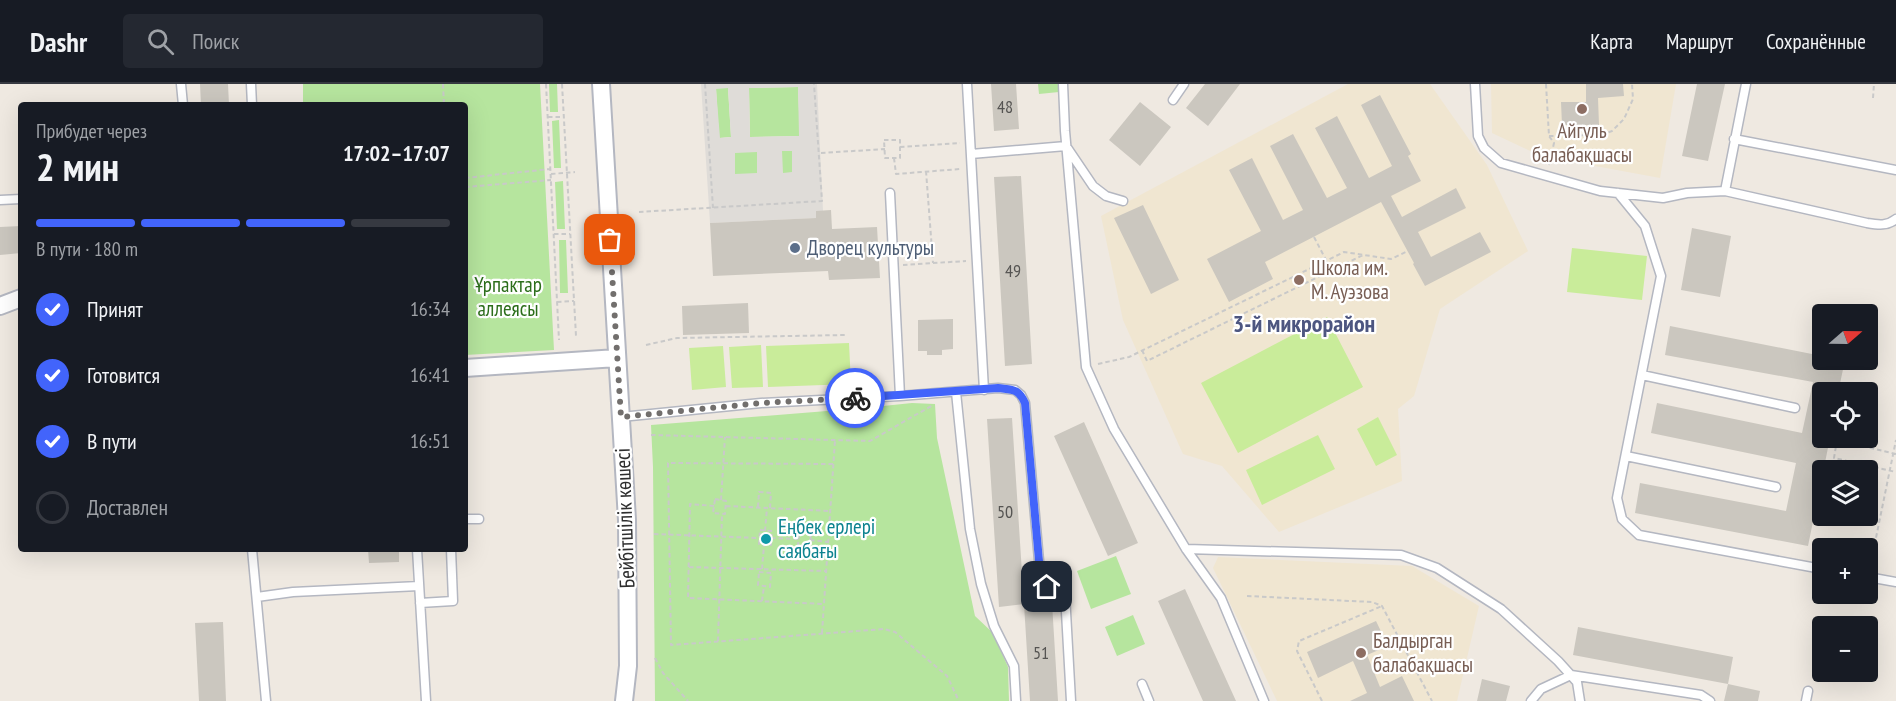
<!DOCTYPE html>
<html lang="ru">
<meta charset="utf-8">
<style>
body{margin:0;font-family:"PT Sans Narrow",sans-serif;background:#242831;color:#f1f3f6;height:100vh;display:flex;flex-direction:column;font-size:22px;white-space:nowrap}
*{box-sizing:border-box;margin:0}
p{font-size:20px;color:#9ea1a6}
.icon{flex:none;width:33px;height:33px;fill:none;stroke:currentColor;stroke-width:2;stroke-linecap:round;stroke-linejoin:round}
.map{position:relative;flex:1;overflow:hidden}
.panel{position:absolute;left:18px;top:18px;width:450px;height:450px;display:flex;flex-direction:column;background:#171b24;border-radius:6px;box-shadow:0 6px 24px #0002}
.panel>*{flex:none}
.needle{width:39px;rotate:70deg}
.buttons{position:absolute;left:1812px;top:220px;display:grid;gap:12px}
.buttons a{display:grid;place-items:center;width:66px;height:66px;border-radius:6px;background:#171b24;box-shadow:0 6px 24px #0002;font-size:30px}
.pin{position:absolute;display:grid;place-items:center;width:51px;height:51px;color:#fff;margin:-26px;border-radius:12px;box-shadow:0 3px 9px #0006}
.courier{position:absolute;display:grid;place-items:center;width:60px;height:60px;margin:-30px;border:4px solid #4264fb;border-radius:50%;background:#fff;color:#222;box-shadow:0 2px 8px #0007}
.summary em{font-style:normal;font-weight:600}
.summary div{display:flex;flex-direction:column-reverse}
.summary{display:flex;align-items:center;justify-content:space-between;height:102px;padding:0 18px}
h1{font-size:39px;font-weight:600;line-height:45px}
.bar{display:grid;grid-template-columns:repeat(4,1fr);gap:9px 6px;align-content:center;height:72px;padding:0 18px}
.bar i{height:8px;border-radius:4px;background:#363941}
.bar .selected{background:#4264fb}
.bar p{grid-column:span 4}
ol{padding:0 18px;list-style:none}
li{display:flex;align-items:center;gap:18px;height:66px}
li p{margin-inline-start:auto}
li .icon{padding:6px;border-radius:50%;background:#4264fb;color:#fff;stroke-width:4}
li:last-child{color:#9ea1a6}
li i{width:33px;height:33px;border:3px solid #363941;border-radius:50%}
header{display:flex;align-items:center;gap:36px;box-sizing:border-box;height:84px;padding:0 30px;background:#171b24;border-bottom:2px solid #363941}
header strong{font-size:28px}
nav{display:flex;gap:33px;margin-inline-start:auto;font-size:21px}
.search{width:420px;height:54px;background:#242831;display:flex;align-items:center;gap:15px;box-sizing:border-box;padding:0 21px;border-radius:6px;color:#9ea1a6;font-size:22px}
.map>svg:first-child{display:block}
</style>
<header>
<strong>Dashr</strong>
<div class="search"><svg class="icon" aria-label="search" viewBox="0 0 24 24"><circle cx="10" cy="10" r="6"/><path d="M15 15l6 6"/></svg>Поиск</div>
<nav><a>Карта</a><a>Маршрут</a><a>Сохранённые</a></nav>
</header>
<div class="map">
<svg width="1896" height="617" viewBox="0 0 1896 617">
<rect width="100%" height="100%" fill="#efe9e1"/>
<!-- education -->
<path fill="#f0e6d1" d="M1348 0H1430L1487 81 1528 167 1440 225 1414 312 1398 325 1402 397 1279 448 1222 382 1183 370 1123 236 1101 132Z
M1491 0H1676L1660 94 1541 72 1492 49Z
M1218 473 1412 482 1479 522 1457 617H1277L1213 484Z"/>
<!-- green -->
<path fill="#b6e59e" d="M303 0H540L554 266 465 271V21H303Z
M549 0H557L558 28H550Z
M1038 0H1058L1059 8 1039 10Z
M798 3 800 52 750 53 749 4Z
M716 4H728L731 53 719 54Z
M559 36 561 84H554L552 37Z
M782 67H792V89H782Z
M735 68H757V90H735Z
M563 97 565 145H557L555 98Z
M559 156H566L568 209H560Z
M912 319 935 320 937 354 975 532 993 549 1008 583 1009 617H655L653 383 651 341 864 324Z
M1116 472 1131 510 1091 525 1077 487Z
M1133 531 1145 560 1117 572 1105 543Z"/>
<!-- pitch -->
<path fill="#c9ec9a" d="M1572 164 1647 172 1642 216 1567 208Z
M1327 233 1363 303 1238 369 1201 299Z
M849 259 851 300 768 303 766 262Z
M761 261 763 303 732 304 729 263Z
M723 262 726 303 692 306 689 264Z
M1378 333 1397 371 1376 382 1357 345Z
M1318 351 1335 385 1262 421 1246 386Z"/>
<!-- plaza -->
<path fill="#dfdcd8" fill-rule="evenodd" d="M701 0H817L823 127H816V134L710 139ZM798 3 799 52 750 53 749 4ZM728 4 731 53 720 54 716 5ZM782 67H792V88L783 89ZM757 68V89L735 90V69Z"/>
<!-- building -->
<path fill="#cbc7bf" d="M200 0H228L229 21H201Z
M991 0H1016L1019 45 994 47Z
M1205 0H1240L1208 42 1186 24Z
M1586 0H1623L1624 12 1598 14 1599 41H1562L1561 18H1586Z
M1697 0H1725L1708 77 1682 72Z
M1380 11 1411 70 1408 72 1421 97 1391 112 1402 133 1456 104 1466 124 1418 148 1431 173 1480 148 1491 168 1425 202 1413 180 1414 179 1381 118 1265 178 1273 195 1229 218 1207 175 1261 147 1229 86 1252 74 1283 136 1303 126 1270 62 1293 50 1327 114 1347 104 1315 44 1337 32 1369 94 1392 82 1361 21Z
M1140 18 1171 43 1140 82 1109 56Z
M1021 92 1032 280 1005 282 994 93Z
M1143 121 1179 196 1151 210 1114 134Z
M831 126 832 145 877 143 880 194 829 196 828 187 713 192 710 139 816 134V127Z
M21 142V169L0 171V143Z
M1692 144 1731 152 1720 213 1681 206Z
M748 219 749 249 683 251 682 222Z
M953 235V265L942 266V271H927V267H918V236Z
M1670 242 1822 272V276H1845L1838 309H1822V354H1830L1808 462 1635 429 1640 399 1786 427 1796 379 1651 349 1657 319 1802 349 1813 298 1665 271Z
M1012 334 1024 520 999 523 987 335Z
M1084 338 1138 459 1108 472 1054 352Z
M368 465H399V478L369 479Z
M1185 505 1236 617H1203L1158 517Z
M1052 519 1058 617H1030L1024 520Z
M1376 537 1388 562 1367 571 1380 603 1402 592 1414 617H1350L1367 609 1353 577 1318 594 1307 568Z
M223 538 226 617H199L195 539Z
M1578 543 1733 573 1728 600 1573 571Z
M1482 595 1510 602 1506 617H1477Z
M1728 600 1760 607 1758 617H1724Z"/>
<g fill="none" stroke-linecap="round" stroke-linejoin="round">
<!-- lane casing -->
<g stroke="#b4b7c1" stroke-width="11">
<path id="lane" d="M181 0 183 21
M251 0 252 21
M967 0 984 306
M1063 0 1065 47 1086 283 1114 345 1186 465 1221 514 1264 617
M1475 0 1478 52 1484 64 1501 79 1600 107 1663 114 1687 109 1725 107 1867 139C1879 141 1887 142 1896 135
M1173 16 1184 0
M1734 55 1896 86
M971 70 1066 62 1093 102 1106 112 1123 117
M1725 107 1746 0
M890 109 900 312
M1618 109 1645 142 1661 192 1617 414 1622 435 1639 451 1822 485
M0 116 21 115
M1642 291 1795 324
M956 308 970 445 981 500 994 542 1014 582 1016 617
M621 333 761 319 900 312 998 304 1015 306 1021 311 1025 319 1041 499C1049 505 1060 502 1065 510L1071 617
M1626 372 1776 403
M465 435H479
M252 465 266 617
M417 465 426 617
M1186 465 1401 471 1437 484 1501 525 1558 577 1577 598 1580 617
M1868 493 1896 498
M257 513 293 508 419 502
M420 519 453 517 451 465
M1142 600 1149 617
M1531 617 1541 605 1571 591 1701 611 1710 617
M1806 617 1808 607"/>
</g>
<!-- street casing -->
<g stroke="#b4b7c1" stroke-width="20">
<path id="street" d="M601 0 627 436 628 582 624 617
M0 222 21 214
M465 284 617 274"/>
</g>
<!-- path -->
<path stroke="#c9c9c9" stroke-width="2" stroke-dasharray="4.5 3" stroke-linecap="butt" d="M443 0 444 21
M546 0 559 256
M562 0 576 252
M705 0 713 124
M1546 0 1549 52 1554 59 1549 81
M1873 14 1874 0
M548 33H564
M1549 52 1602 51 1612 47 1624 35 1633 15 1632 0
M884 56H900V74H885Z
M900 63 960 59
M821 69 885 65
M894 74 896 90 960 85
M926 87 933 179
M551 90 575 88
M465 94 550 85
M465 103 551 96
M639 128 822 117 814 0
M554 150H570
M1314 153 1326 176
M903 181 966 177
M557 218 574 217
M646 261 677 254 846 251
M1142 266 1147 277 1363 171
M1098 280 1129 273 1344 168 1391 175 1408 167
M651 351 870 357 933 321
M1896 370 1837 356 1834 374 1896 388
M833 380 668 379 671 561 884 545 895 548 947 592 959 617
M715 415 726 417 725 430 713 429Z
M721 416 725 353
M714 422 690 420 688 514 824 520
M726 422 830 427
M758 423 759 408 771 409 770 424
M760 446 772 447 771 461 759 460Z
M765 447 767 424
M799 448 811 449 810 463 798 462Z
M654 450 759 454
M771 454 798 455
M810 456 828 458
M689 483 826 487
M1870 483 1896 356
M762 485 764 461
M759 488 771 489 770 503 758 501Z
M1247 512 1372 518 1382 522 1432 617
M762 517 764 502
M822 549 835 356
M718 557 722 430
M655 574 663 589 688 617
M1322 617 1297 567 1299 557 1382 522"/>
<!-- lane -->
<use href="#lane" stroke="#fff" stroke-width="8"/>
<!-- street -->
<use href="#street" stroke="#fff" stroke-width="16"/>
</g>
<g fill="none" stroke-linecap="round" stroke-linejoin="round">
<!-- done -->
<path stroke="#726f6d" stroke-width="6" stroke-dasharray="0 10.8" d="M610 156 621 333 761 319 855 314"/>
<!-- route -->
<path stroke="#4264fb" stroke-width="8" d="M855 314 998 304C1013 306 1018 304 1025 319L1040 488 1041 499 1047 503"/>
</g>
<!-- markers -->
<g fill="#8d6e63" stroke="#fff" stroke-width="2">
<circle cx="1582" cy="25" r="6"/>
<circle cx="1299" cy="196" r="6"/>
<circle cx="1361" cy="569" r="6"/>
</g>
<circle fill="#5c6f8a" stroke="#fff" stroke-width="2" cx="795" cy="164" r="6"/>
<circle fill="#0f9aa8" stroke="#fff" stroke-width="2" cx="766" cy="455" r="6"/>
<g text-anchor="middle" stroke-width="4.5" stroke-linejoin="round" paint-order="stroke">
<!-- number labels -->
<g font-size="18" fill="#555452">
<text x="1005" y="29">48</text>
<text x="1013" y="193">49</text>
<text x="1005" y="434">50</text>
<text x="1041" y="575">51</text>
</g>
<!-- education labels -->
<g font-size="21" fill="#785e54" stroke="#fff" text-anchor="start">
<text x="1582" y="54" text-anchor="middle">Айгуль<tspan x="1582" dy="24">балабақшасы</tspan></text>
<text x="1311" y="191">Школа им.<tspan x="1311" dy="24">М. Ауэзова</tspan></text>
<text x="1373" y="564">Балдырган<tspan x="1373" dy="24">балабақшасы</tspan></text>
</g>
<!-- service labels -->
<g font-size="21" fill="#4e5e75" stroke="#fff" text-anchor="start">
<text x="807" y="171">Дворец культуры</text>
</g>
<!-- park labels -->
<g font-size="21" fill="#2c6e1b" stroke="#fff">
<text x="508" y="208">Ұрпактар<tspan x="508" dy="24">аллеясы</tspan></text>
</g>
<!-- street labels -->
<g font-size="21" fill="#2e2e2e" stroke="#fff">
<text transform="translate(625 434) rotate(-92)" y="7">Бейбітшілік көшесі</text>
</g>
<!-- culture labels -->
<g font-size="21" fill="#0d838f" stroke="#fff" text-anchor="start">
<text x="778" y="450">Еңбек ерлері<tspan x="778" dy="24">саябағы</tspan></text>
</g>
<!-- quarter labels -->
<g font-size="24" font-weight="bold" fill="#4d5680" stroke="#fff">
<text x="1304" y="248">3-й микрорайон</text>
</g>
</g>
</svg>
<div class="buttons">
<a><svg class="needle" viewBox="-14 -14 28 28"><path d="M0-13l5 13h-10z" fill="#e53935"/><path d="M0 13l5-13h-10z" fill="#9ea1a6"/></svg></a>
<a><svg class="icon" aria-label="locate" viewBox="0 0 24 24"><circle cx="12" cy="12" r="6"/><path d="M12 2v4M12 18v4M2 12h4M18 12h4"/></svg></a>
<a><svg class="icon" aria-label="layers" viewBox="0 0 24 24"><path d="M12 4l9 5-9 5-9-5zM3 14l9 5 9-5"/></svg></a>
<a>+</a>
<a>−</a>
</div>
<div class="pin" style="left:610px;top:156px;background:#ea580c"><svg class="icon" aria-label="bag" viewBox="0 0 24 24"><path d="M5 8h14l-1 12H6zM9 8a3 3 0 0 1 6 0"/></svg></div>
<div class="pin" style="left:1047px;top:503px;background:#1f2937"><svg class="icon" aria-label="home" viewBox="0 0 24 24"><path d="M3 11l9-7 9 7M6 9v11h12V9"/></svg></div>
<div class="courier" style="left:855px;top:314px"><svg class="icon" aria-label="bike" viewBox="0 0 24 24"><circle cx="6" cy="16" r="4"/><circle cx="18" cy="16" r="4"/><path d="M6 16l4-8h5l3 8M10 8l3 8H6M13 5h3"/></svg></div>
<section class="panel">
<div class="summary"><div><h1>2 мин</h1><p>Прибудет через</p></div><em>17:02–17:07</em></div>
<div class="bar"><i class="selected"></i><i class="selected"></i><i class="selected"></i><i></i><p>В пути · 180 m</p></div>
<ol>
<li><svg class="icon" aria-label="check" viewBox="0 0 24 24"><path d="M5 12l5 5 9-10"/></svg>Принят<p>16:34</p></li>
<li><svg class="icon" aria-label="check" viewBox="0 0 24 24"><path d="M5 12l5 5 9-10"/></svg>Готовится<p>16:41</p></li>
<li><svg class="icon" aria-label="check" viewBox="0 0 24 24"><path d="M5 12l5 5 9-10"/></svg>В пути<p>16:51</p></li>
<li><i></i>Доставлен</li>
</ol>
</section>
</div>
